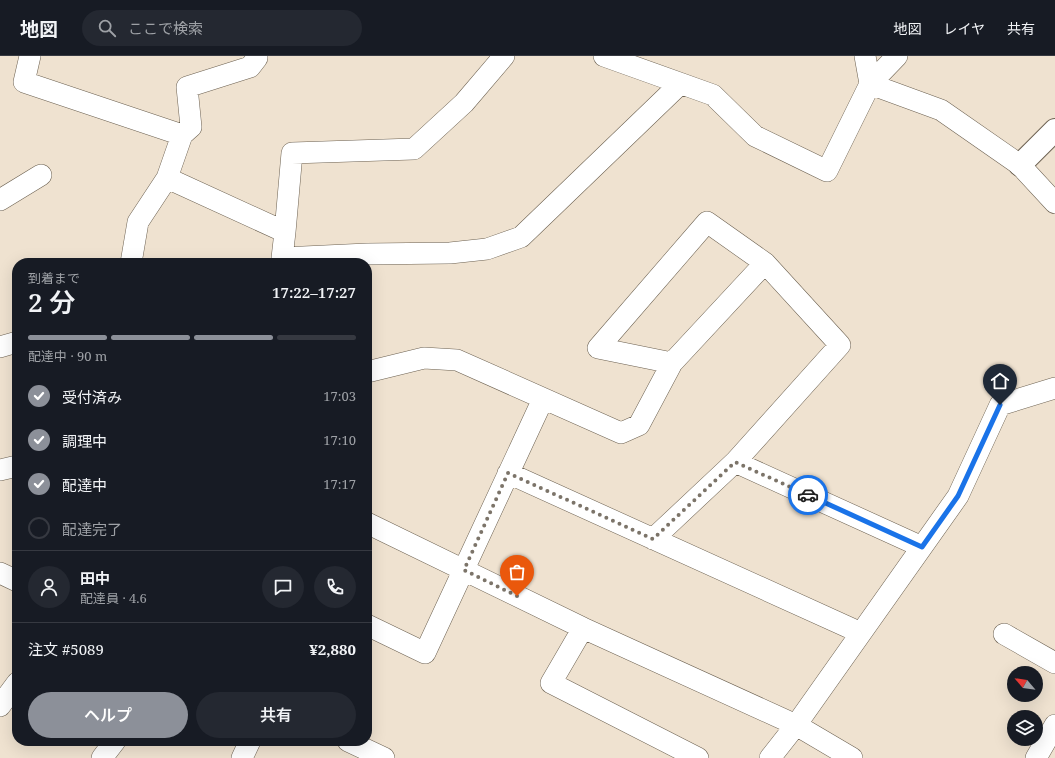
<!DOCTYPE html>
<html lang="ja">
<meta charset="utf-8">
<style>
body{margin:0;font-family:"Noto Serif","Noto Sans JP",serif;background:#242831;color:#f1f3f6;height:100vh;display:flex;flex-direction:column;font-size:15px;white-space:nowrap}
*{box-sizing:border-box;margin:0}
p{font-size:13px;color:#9ea1a6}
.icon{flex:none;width:22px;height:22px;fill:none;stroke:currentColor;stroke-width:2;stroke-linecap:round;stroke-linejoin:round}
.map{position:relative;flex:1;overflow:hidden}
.details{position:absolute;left:12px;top:202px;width:360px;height:488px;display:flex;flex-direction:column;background:#171b24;border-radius:16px;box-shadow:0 4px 16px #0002}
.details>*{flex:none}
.needle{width:26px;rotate:299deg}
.buttons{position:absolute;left:1007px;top:610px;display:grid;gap:8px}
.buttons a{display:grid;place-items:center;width:36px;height:36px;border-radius:50%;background:#171b24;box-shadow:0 4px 16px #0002;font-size:20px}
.pin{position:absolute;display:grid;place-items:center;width:34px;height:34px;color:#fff;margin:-41px -17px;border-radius:50% 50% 50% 0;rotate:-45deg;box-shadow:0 0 4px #0007}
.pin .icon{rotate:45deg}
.courier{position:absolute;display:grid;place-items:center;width:40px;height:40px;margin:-20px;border:3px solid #1a73e8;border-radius:50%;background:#fff;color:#222;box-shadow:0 1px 5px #0007}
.summary em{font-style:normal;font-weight:600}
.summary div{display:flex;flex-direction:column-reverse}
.summary{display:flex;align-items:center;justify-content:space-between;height:68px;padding:0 16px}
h1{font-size:26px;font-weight:600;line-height:30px}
.bar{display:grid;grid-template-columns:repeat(4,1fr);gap:6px 4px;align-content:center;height:48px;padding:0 16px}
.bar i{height:5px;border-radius:3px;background:#363941}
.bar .on{background:#8c9099}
.bar p{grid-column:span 4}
.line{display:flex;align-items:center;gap:10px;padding:0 16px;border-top:1px solid #363941}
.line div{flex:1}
.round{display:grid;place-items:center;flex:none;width:42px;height:42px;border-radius:21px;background:#242831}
ol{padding:0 16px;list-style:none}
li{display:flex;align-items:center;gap:12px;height:44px}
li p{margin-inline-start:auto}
li .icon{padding:4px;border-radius:50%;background:#8c9099;color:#fff;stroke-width:4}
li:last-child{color:#9ea1a6}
li i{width:22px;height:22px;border:2px solid #363941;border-radius:50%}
.button{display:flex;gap:8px;margin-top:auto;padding:8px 16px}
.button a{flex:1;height:46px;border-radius:24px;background:#8c9099;color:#fff;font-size:16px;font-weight:600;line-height:46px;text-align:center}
.button a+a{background:#242831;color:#f1f3f6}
header{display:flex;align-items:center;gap:24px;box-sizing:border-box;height:56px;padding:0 20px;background:#171b24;border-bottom:1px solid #363941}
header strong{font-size:19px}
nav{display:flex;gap:22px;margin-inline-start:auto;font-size:14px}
.search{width:280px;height:36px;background:#242831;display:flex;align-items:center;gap:10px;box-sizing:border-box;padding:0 14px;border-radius:22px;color:#9ea1a6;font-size:15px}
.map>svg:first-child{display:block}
</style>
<header>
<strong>地図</strong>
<div class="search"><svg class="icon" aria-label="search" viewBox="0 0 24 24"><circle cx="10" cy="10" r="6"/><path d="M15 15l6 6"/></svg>ここで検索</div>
<nav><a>地図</a><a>レイヤ</a><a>共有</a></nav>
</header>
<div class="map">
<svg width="1055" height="702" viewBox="0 0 1055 702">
<rect width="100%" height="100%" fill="#efe2d0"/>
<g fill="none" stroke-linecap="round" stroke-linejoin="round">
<!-- street casing -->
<g stroke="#6c6151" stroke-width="22">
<path id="street" d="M30 0 24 26 182 79 167 122 138 166 131 207
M604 0 713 39 755 80 827 115 870 28 941 54 1020 109 1055 147
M865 0 870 28
M870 28 897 0
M182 79 191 71 187 31 250 11 257 2V0
M167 122 285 176 282 202 367 198 450 197 487 193 521 181 680 28
M0 144 41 119
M285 176 292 97 414 93 464 47 504 0
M0 291 17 286
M672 307 765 207
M367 316 424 302 457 304 621 377 639 369 672 307 598 292 707 166 765 207 840 289 735 406 653 483
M735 406 922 491
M0 414 17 410
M508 417 861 577
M367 467 583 572 796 669 852 702
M0 517 17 525
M367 569 425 597 543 343
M583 572 551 627 698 702
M1004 578 1055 607
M0 650 17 627
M348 685 384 702
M102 702 115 685
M242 702 250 685
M770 702 796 669 958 440 1000 349 1055 332
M1036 702 1055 669"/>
</g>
<!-- secondary casing -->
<g stroke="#6c6151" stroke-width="24">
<path id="secondary" d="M1020 109 1055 74"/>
</g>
<!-- street -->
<use href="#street" stroke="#fff" stroke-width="21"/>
<!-- secondary -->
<use href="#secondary" stroke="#fff" stroke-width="22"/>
</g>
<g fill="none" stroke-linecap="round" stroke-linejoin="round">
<!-- done -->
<path stroke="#7c7469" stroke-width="4" stroke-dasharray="0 7.2" d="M517 540 464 514 508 417 653 483 735 406 808 439"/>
<!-- route -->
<path stroke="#1a73e8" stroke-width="5" d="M808 439 922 491 958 440 1000 349"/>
</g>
</svg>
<div class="buttons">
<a><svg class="needle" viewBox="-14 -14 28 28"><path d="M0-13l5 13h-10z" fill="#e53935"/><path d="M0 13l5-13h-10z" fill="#9ea1a6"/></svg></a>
<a><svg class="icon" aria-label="layers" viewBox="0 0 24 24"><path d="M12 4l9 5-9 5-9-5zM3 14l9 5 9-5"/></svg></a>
</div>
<div class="pin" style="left:517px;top:540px;background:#ea580c"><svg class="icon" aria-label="bag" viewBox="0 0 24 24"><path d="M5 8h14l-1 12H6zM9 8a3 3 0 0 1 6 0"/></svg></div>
<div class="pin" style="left:1000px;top:349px;background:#1f2937"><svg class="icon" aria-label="home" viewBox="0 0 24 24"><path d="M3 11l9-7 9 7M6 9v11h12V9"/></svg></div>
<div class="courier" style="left:808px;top:439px"><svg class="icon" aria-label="car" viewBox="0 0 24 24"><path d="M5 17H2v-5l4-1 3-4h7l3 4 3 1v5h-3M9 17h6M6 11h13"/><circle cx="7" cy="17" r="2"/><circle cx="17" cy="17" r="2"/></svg></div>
<section class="details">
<div class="summary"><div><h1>2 分</h1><p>到着まで</p></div><em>17:22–17:27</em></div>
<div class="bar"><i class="on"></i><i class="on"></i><i class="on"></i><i></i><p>配達中 · 90 m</p></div>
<ol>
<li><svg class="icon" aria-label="check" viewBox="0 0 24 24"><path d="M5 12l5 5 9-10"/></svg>受付済み<p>17:03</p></li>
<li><svg class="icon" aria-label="check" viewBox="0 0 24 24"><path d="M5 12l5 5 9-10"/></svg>調理中<p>17:10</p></li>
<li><svg class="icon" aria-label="check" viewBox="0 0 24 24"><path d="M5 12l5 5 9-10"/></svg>配達中<p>17:17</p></li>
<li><i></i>配達完了</li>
</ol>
<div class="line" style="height:72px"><a class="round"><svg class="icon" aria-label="person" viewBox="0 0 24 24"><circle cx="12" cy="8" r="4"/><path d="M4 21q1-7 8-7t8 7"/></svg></a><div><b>田中</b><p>配達員 · 4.6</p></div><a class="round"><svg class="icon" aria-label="chat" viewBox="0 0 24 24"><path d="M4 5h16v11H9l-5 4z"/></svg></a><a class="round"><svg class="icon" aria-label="phone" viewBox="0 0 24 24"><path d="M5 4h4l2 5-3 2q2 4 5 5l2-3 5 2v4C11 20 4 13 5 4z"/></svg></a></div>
<div class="line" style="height:52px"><div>注文 #5089</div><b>¥2,880</b></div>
<div class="button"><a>ヘルプ</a><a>共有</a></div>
</section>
</div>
